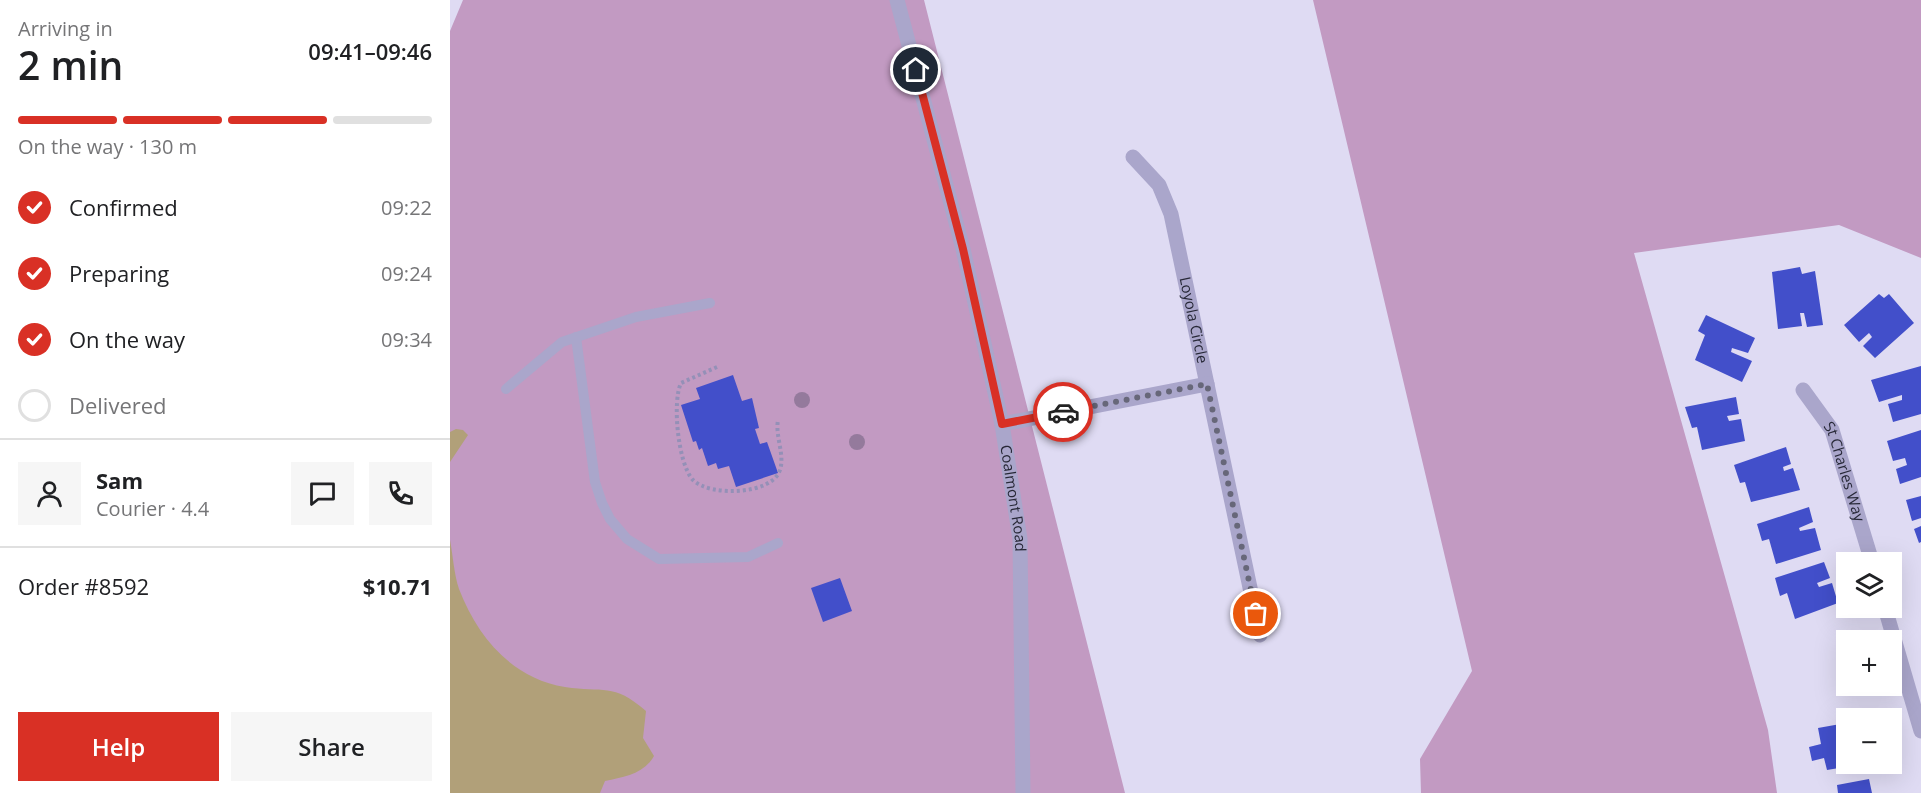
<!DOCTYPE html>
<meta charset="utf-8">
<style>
body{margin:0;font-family:"Open Sans",sans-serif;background:#f6f6f6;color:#202124;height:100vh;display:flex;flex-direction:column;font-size:22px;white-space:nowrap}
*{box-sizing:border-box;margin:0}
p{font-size:20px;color:#757577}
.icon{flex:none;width:33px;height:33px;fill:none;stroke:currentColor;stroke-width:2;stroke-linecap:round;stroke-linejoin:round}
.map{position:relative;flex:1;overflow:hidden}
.details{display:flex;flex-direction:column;background:#fff;width:450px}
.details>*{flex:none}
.controls{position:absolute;left:1386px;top:552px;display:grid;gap:12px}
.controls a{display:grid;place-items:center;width:66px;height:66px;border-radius:0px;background:#fff;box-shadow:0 6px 24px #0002;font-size:30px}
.pin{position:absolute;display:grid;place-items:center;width:51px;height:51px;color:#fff;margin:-26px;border:3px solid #fff;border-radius:50%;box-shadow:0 2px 6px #0007}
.courier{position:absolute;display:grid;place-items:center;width:60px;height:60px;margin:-30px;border:4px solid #d93025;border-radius:50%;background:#fff;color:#222;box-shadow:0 2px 8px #0007}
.summary em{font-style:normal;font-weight:600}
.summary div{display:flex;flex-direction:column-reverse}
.summary{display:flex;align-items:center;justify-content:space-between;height:102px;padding:0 18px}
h1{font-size:39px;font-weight:600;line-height:45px}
.bar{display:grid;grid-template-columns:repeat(4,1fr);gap:9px 6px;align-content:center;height:72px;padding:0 18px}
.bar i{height:8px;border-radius:4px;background:#e0e0e0}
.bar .active{background:#d93025}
.bar p{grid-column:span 4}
.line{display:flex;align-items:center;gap:15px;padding:0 18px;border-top:2px solid #e0e0e0}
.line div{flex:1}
.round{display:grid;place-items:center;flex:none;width:63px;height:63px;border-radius:0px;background:#f6f6f6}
ol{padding:0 18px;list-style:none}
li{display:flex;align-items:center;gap:18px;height:66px}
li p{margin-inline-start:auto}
li .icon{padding:6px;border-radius:50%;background:#d93025;color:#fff;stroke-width:4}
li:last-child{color:#757577}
li i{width:33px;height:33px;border:3px solid #e0e0e0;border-radius:50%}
.button{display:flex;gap:12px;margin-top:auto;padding:12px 18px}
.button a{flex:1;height:69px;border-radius:0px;background:#d93025;color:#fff;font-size:24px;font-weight:600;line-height:69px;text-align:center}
.button a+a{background:#f6f6f6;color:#202124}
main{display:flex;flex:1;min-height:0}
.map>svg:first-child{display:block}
</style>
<main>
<section class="details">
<div class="summary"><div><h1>2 min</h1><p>Arriving in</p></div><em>09:41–09:46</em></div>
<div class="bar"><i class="active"></i><i class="active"></i><i class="active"></i><i></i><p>On the way · 130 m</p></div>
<ol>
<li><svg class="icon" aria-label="check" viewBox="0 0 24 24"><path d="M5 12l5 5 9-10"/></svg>Confirmed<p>09:22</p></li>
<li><svg class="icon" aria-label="check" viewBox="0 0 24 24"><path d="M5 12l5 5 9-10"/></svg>Preparing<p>09:24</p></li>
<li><svg class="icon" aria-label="check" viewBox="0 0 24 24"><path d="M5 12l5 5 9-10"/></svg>On the way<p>09:34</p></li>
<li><i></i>Delivered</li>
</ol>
<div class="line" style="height:108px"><a class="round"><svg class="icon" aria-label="person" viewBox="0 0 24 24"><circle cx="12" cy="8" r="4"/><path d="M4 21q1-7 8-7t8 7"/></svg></a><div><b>Sam</b><p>Courier · 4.4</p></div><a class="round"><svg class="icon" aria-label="chat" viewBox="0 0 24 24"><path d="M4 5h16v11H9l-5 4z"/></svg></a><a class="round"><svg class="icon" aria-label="phone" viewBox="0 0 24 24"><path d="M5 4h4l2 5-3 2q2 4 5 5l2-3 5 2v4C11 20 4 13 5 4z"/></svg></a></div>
<div class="line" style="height:78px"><div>Order #8592</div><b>$10.71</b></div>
<div class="button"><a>Help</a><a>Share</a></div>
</section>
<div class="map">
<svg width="1471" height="793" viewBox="0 0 1471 793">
<rect width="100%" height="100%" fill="#dfdbf3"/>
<!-- green -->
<path fill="#c29ac2" d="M13 0H474L675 793H0V31Z
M863 0H1471V258L1389 225 1184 253 1318 730 1327 793H971L970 759 1022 671Z"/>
<!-- water -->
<path fill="#b1a079" d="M6 429 13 430 18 435 0 462V432Z
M0 540C3 556 4 574 9 589 28 638 62 678 115 687 153 693 163 682 196 711L193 738 204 756C194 774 174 777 155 781L150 793H0Z"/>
<!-- building -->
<path fill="#424fca" d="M1350 267 1352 274 1365 271 1373 325 1357 327 1354 313H1350L1352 326 1328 329 1322 272Z
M1429 294 1434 298 1439 294 1464 323 1425 358 1413 346 1422 337 1419 333 1409 342 1394 325Z
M1256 315 1305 338 1298 353 1282 348 1281 352 1302 361 1292 382 1245 360 1255 335 1248 331Z
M1471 366V414L1443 422 1438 404 1452 400V395L1429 402 1421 380Z
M283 375 292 401 302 398 309 428 305 429 310 444 317 442 328 473 286 487 279 466 268 469 266 463 258 466 252 448 249 450 246 441 243 442 231 405 250 399 246 388Z
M1286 397 1289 414 1277 416 1279 421 1291 419 1295 441 1252 450 1247 427 1242 428 1235 407Z
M1471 430V477L1450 484 1446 469 1457 465 1455 458 1443 461 1437 441Z
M1336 447 1341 464 1333 467 1334 471 1343 468 1350 490 1301 502 1295 482 1290 483 1284 465Z
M1471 496V518L1462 521 1456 500Z
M1359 507 1363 522 1349 528 1350 531 1365 528 1371 550 1326 564 1319 539 1312 541 1307 524Z
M1471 526V542L1469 543 1464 529Z
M1374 562 1380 578 1367 583 1369 587 1382 583 1388 603 1345 619 1337 593 1330 596 1325 578Z
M390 578 402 611 373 622 361 588Z
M1396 723V764L1407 765 1377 770 1374 758 1362 761 1359 747 1371 744 1368 728Z
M1419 779 1422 793H1388L1387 785Z"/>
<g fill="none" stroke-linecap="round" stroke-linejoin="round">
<!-- path -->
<path stroke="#9490b7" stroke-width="4" stroke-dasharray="3 3" stroke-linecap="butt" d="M267 367 231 383C222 402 228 464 243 480 260 497 322 495 330 470 335 455 325 436 328 420"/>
<!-- service -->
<path stroke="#aaa6cb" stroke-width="10" d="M126 337 145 482 152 503 160 519 177 539 209 559 298 557 328 543
M56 389 112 342 186 317 260 303"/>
<!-- minor -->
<g stroke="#aaa6cb" stroke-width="15">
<path id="s1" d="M683 157 709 185 721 214 810 635"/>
<path id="s2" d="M1353 390 1382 430 1422 562"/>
<path d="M552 424 757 384"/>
<path d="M1435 608 1471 731"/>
</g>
<!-- tertiary -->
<path stroke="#aaa6cb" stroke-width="15" id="s3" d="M447 0 513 249 552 424 570 539 573 793"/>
</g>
<!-- trees -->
<g fill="#947a9c">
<circle cx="352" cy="400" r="8"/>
<circle cx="407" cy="442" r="8"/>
</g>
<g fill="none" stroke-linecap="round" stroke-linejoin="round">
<!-- done -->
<path stroke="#676779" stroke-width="6" stroke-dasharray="0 10.8" d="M613 412 757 384 806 614"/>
<!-- route -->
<path stroke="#d93025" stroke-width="8" d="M466 70 513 249 552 424 613 412"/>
</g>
<g text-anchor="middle" stroke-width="6" stroke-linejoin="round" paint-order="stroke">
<!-- street labels -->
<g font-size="15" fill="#272837" stroke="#ebe7fa">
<text dy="5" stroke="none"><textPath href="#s1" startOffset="178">Loyola Circle</textPath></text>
<text dy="5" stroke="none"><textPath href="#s2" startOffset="93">St Charles Way</textPath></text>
<text dy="5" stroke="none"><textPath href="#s3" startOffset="512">Coalmont Road</textPath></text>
</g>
</g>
</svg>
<div class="controls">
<a><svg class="icon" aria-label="layers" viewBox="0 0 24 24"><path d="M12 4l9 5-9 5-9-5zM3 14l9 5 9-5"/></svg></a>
<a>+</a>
<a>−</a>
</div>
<div class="pin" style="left:806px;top:614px;background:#ea580c"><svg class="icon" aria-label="bag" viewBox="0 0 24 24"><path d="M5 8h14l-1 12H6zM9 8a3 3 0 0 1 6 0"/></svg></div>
<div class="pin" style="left:466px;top:70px;background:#1f2937"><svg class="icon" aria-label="home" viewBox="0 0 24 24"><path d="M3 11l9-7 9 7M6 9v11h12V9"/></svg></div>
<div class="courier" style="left:613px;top:412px"><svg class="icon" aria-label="car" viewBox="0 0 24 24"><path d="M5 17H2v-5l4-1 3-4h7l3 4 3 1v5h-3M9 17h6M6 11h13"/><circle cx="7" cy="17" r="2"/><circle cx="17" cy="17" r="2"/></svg></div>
</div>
</main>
